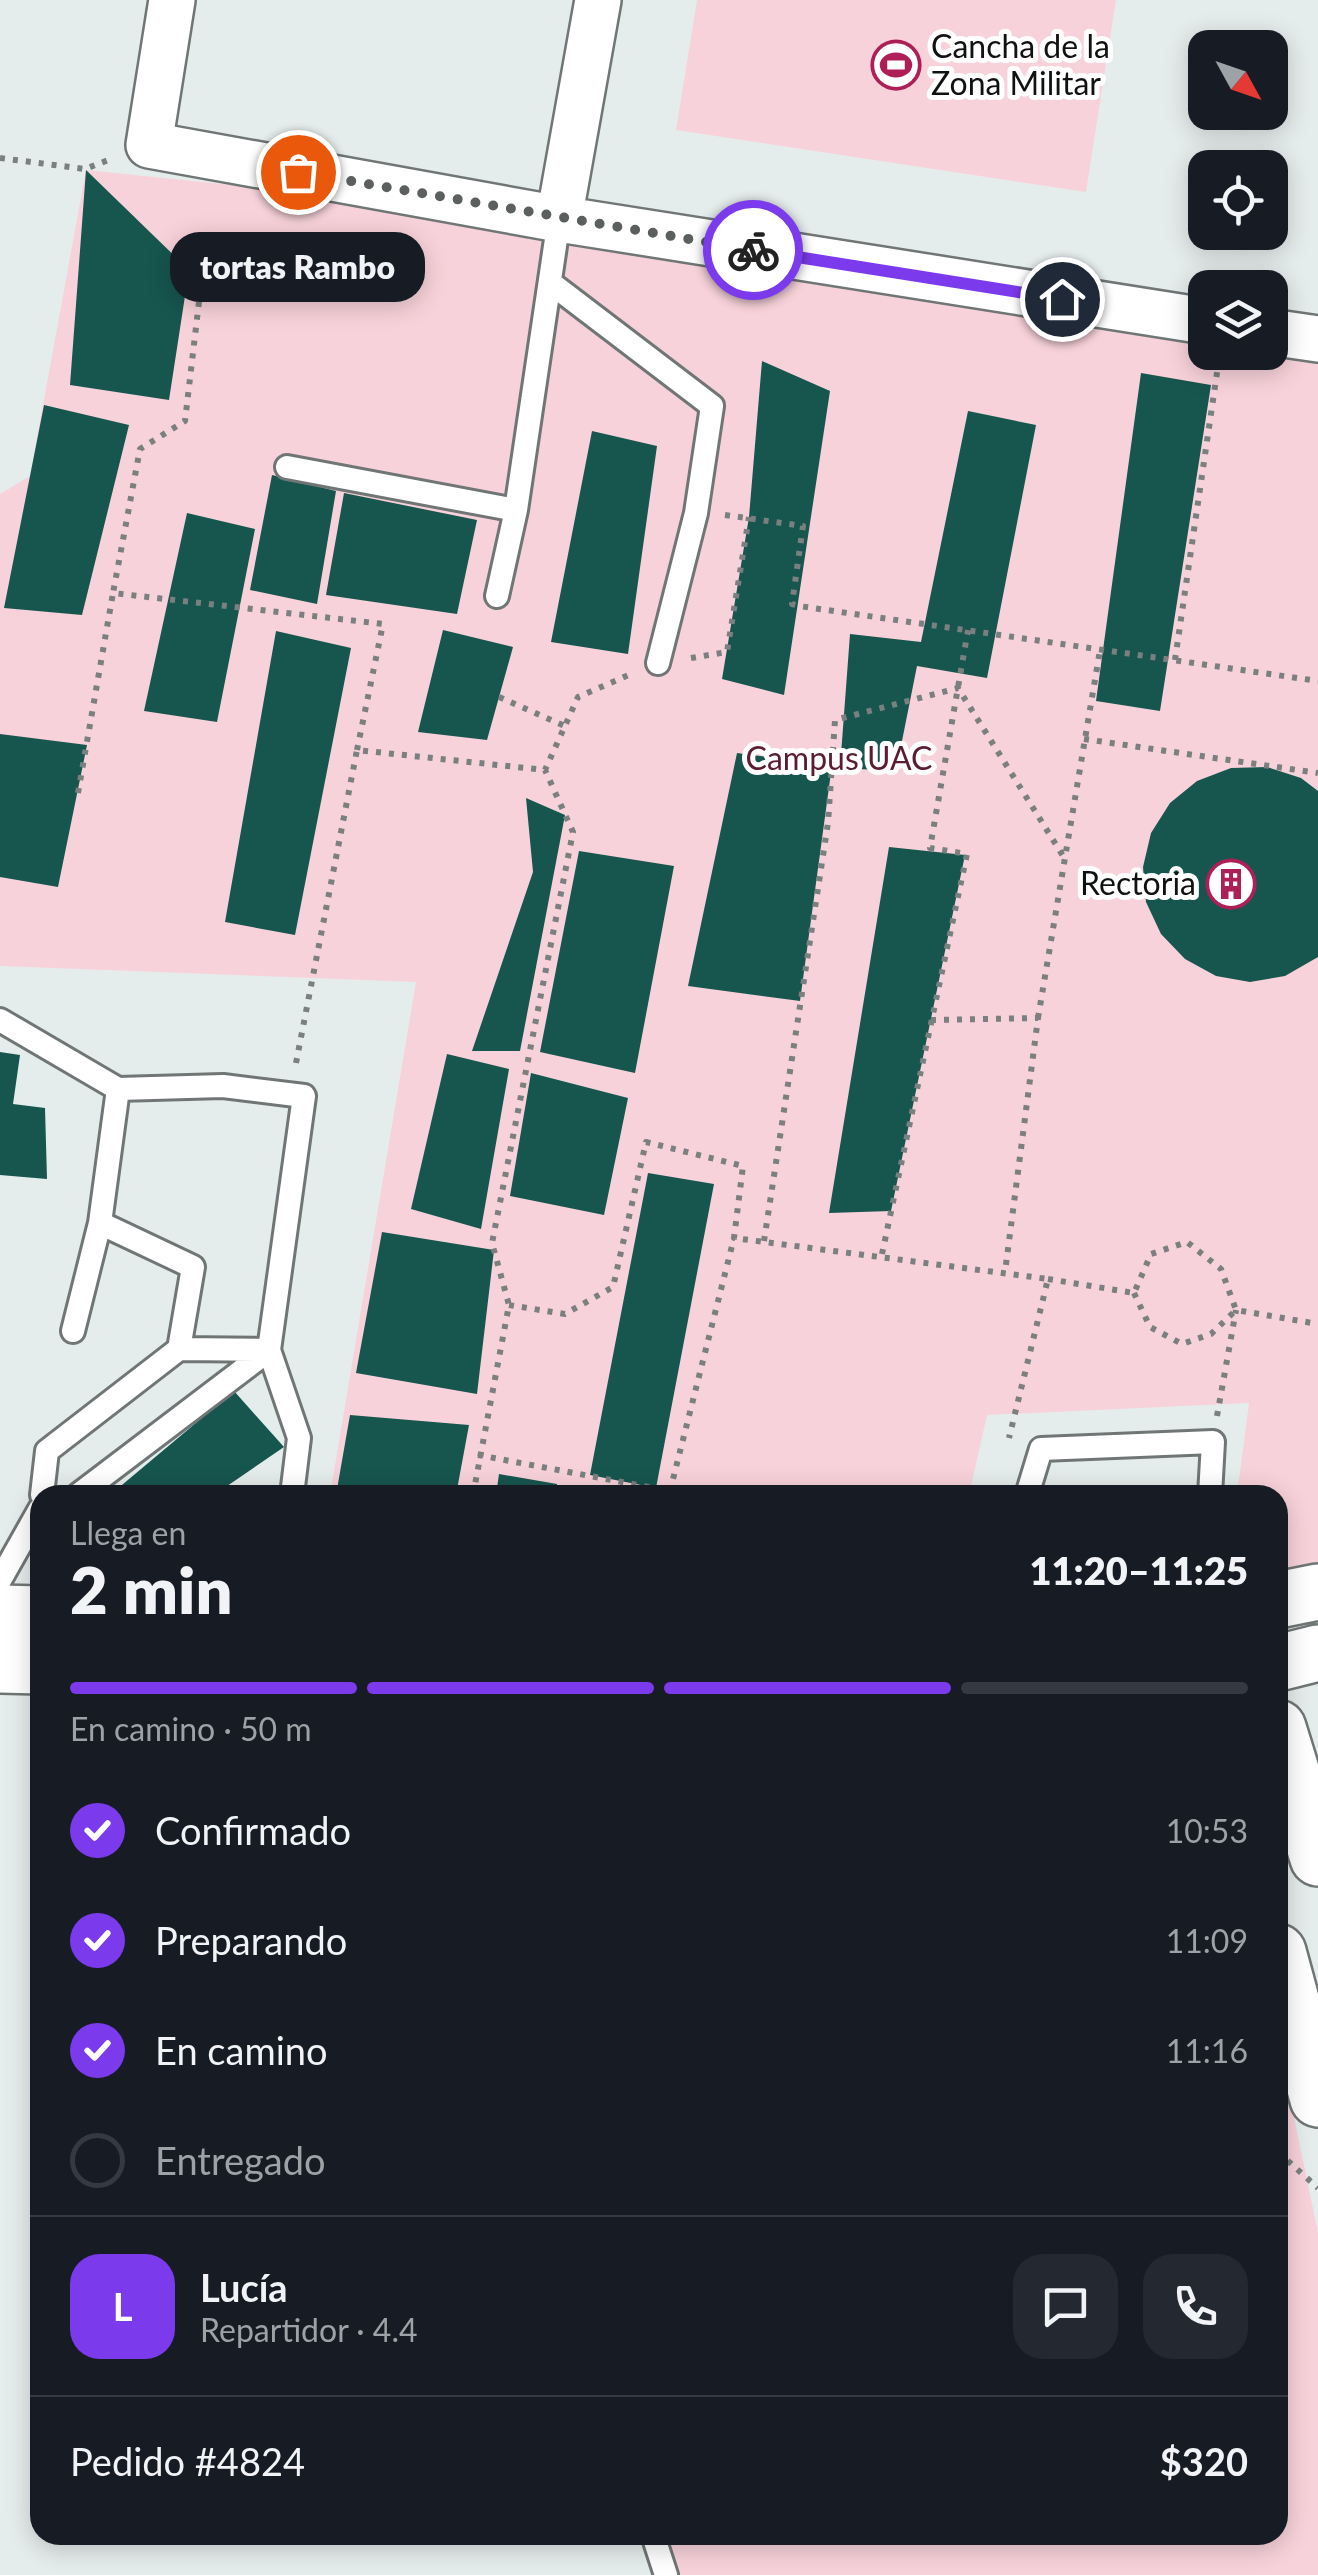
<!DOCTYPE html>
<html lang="es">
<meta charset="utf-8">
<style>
body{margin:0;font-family:Lato,sans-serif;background:#242831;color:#f1f3f6;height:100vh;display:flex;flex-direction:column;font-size:38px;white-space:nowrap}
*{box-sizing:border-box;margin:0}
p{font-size:32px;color:#9ea1a6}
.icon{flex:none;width:55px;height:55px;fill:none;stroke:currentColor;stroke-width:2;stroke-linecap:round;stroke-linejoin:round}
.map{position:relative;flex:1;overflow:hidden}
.drawer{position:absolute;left:30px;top:1485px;width:1258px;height:1060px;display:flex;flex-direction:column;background:#171b24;border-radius:30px;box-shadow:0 5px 25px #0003}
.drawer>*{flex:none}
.needle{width:65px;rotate:130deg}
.fabs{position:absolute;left:1188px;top:30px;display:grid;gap:20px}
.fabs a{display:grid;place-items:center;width:100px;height:100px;border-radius:20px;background:#171b24;box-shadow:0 5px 25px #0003;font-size:50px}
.pin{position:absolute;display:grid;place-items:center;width:85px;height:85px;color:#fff;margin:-42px;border:5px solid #fff;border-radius:50%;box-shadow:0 2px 10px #0007}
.courier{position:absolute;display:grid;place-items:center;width:100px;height:100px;margin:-50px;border:8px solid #7c3aed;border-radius:50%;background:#fff;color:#222;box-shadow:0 2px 12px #0007}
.bubble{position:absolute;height:70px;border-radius:30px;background:#171b24;box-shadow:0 5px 25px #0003;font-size:32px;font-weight:800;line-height:70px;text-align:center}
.headline em{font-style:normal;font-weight:800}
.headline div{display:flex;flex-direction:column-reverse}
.headline{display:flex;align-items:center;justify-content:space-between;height:170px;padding:0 40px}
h1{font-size:65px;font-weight:800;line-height:75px}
.bar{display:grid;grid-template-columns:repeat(4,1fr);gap:15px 10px;align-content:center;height:120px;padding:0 40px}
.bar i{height:12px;border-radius:8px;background:#363941}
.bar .selected{background:#7c3aed}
.bar p{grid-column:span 4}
.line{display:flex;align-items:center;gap:25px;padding:0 40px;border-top:2px solid #363941}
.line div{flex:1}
.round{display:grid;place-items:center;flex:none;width:105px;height:105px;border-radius:30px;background:#242831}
ol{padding:0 40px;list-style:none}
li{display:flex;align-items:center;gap:30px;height:110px}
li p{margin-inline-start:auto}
li .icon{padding:10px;border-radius:50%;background:#7c3aed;color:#fff;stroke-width:4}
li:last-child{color:#9ea1a6}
li i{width:55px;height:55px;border:5px solid #363941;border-radius:50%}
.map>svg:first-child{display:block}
</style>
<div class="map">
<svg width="1318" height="2575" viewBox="0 0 1318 2575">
<rect width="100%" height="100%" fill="#e5edec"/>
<!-- green -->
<path fill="#f8d2da" d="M697 0H1116L1086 192 676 130Z
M86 170 559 219 846 265 1077 325 1205 324V352H1270L1318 339V1596L1278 1602V1495H1237L1249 1403 987 1415 969 1495H330L416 982 0 966V494L30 476Z
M1278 2040 1318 2233V2575H666L653 2535H1278Z"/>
<!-- building -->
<path fill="#17554f" d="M86 170 189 270 169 400 70 385Z
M762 361 830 391 784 695 722 679 749 517Z
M1141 373 1211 385 1160 711 1096 701Z
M44 405 129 425 82 615 4 608Z
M968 411 1036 425 987 678 917 666 896 771 840 768 850 634 921 642Z
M592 431 657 446 628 654 551 642Z
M272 475 336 491 317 604 250 590Z
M344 493 477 520 457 614 326 595Z
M187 513 255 529 217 722 144 711Z
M443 630 513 647 487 740 418 732Z
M276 631 351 648 295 935 225 922Z
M0 734 87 745 58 887 0 877Z
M737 753 832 765 800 1001 688 986Z
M1267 767 1301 778 1318 791V957L1285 976 1250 982 1216 976 1185 959 1161 934 1146 902 1143 867 1151 833 1170 803 1197 781 1231 768Z
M526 798 565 815 520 1051H472L533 872Z
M889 847 965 855 891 1211 829 1213Z
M579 851 674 866 635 1073 540 1052Z
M0 1052 20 1055 13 1104 45 1108 47 1179 0 1175Z
M447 1054 509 1069 481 1229 411 1209Z
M531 1073 628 1098 604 1215 510 1196Z
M648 1173 714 1184 656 1488 590 1475Z
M382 1232 494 1250 477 1394 356 1373Z
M234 1391 284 1447 214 1495H110Z
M350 1415 469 1425 456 1495H336Z
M499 1474 557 1484V1495H496Z"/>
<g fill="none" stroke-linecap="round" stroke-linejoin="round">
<!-- lane casing -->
<g stroke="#6f7675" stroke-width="28">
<path id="lane" d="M552 284 712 406 696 513 658 663
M287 467 516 510 559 219
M497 596 516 510
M0 1020 118 1089 100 1223 193 1267 179 1349 47 1451 42 1495
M118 1089 223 1086 304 1096 269 1350 179 1349
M73 1331 100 1223
M78 1495 269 1350 299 1438 292 1495
M1027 1495 1041 1449 1213 1442 1210 1495
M0 1580 40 1509
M653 2535 666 2575"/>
</g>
<!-- street casing -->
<g stroke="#6f7675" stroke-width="50">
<path id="street" d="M172 0 149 145 559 219 1205 321
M559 219 598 0
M1270 332 1318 339"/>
</g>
<!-- secondary casing -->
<g stroke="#6f7675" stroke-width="60">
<path id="secondary" d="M1278 1600 1318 1592
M0 1613 40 1614
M1278 1663 1318 1653
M0 1665 40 1666
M1278 1728 1318 1858
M1278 1952 1318 2099"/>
</g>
<!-- path -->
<path stroke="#7a7f7f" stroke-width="6" stroke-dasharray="5 8" stroke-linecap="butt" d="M0 158 85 169 111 159
M202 276 185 421 140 449 113 593 383 624 357 750
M725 515 803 526 792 604 799 606 1318 681
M691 658 727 652 749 517
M1175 660 1219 359
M499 697 565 726
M1084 739 1318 773
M78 793 113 593
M1038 1018 1100 650
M931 1020 1038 1018 1005 1272
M296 1063 357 750 545 770 578 697 631 674
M764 1241 828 823 835 720 958 688 1065 859
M882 1254 967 854 930 848 968 630
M1048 1279 1134 1293 1151 1254 1187 1242 1221 1269 1236 1310 1318 1324
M1134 1293 1150 1327 1182 1344 1211 1334 1236 1310
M509 1305 565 1314 613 1287 646 1142 743 1166 734 1238 1048 1279 1009 1438
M1217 1416 1236 1310
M478 1455 670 1491 734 1238
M473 1495 509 1305 492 1243 573 832 545 770
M1278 2152 1318 2188"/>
<!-- lane -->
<use href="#lane" stroke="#fff" stroke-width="22"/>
<!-- street -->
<use href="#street" stroke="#fff" stroke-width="45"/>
<!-- secondary -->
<use href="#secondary" stroke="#fff" stroke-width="55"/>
</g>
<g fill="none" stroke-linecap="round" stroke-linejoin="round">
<!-- done -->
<path stroke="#5b5f5e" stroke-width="10" stroke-dasharray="0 18" d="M298 172 753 250"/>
<!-- route -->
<path stroke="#7c3aed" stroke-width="12" d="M753 250 1062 299"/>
</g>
<!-- icons -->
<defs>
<g id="stadium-ring" transform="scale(2.5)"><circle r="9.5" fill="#fff" stroke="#ae1f57" stroke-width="1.5"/><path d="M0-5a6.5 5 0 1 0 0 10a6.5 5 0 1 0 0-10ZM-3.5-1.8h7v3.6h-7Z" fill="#ae1f57"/></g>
<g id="building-ring" transform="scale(2.5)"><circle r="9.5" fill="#fff" stroke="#ae1f57" stroke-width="1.5"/><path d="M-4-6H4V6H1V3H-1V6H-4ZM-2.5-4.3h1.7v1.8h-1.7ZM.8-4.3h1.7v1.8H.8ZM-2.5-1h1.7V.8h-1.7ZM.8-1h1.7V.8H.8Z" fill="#ae1f57"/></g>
</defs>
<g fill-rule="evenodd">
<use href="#stadium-ring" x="896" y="65"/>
<use href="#building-ring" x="1231" y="884"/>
</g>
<g text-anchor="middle" stroke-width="10" stroke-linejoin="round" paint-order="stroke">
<!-- poi labels -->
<g font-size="32" fill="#101212" stroke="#fff" text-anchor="start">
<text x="931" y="58">Cancha de la<tspan x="931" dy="37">Zona Militar</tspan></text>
<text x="1196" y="895" text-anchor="end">Rectoria</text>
</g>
<!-- park labels -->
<g font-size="32" fill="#5a1c30" stroke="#fff">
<text x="839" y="770">Campus UAC</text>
</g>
</g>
</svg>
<div class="fabs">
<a><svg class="needle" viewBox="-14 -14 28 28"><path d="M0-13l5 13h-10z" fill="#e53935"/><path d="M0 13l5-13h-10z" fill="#9ea1a6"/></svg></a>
<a><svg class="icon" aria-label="locate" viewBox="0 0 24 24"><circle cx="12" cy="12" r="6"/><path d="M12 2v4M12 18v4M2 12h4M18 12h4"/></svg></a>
<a><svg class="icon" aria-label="layers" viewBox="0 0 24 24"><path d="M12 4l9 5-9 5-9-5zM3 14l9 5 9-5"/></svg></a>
</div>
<div class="pin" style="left:298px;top:172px;background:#ea580c"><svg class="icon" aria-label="bag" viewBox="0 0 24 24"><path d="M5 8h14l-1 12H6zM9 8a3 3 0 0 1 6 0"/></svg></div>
<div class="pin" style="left:1062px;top:299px;background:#1f2937"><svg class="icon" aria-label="home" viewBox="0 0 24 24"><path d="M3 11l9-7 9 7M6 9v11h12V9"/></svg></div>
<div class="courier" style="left:753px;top:250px"><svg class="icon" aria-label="bike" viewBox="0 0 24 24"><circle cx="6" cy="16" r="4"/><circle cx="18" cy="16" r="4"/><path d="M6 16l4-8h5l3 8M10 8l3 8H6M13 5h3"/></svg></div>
<div class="bubble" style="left:170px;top:232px;width:255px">tortas Rambo</div>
<section class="drawer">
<div class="headline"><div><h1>2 min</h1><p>Llega en</p></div><em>11:20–11:25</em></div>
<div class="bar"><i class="selected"></i><i class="selected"></i><i class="selected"></i><i></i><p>En camino · 50 m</p></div>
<ol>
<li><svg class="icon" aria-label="check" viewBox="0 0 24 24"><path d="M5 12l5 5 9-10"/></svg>Confirmado<p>10:53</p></li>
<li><svg class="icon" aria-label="check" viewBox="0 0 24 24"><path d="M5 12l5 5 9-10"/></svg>Preparando<p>11:09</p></li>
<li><svg class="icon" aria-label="check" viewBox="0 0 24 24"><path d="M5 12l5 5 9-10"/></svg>En camino<p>11:16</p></li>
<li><i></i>Entregado</li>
</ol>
<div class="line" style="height:180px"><b class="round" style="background:#7c3aed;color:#fff">L</b><div><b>Lucía</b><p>Repartidor · 4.4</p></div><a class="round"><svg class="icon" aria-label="chat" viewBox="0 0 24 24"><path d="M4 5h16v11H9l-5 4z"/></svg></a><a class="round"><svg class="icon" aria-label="phone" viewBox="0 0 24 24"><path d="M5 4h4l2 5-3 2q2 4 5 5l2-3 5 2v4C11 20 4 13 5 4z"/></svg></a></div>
<div class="line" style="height:130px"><div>Pedido #4824</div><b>$320</b></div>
</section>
</div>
